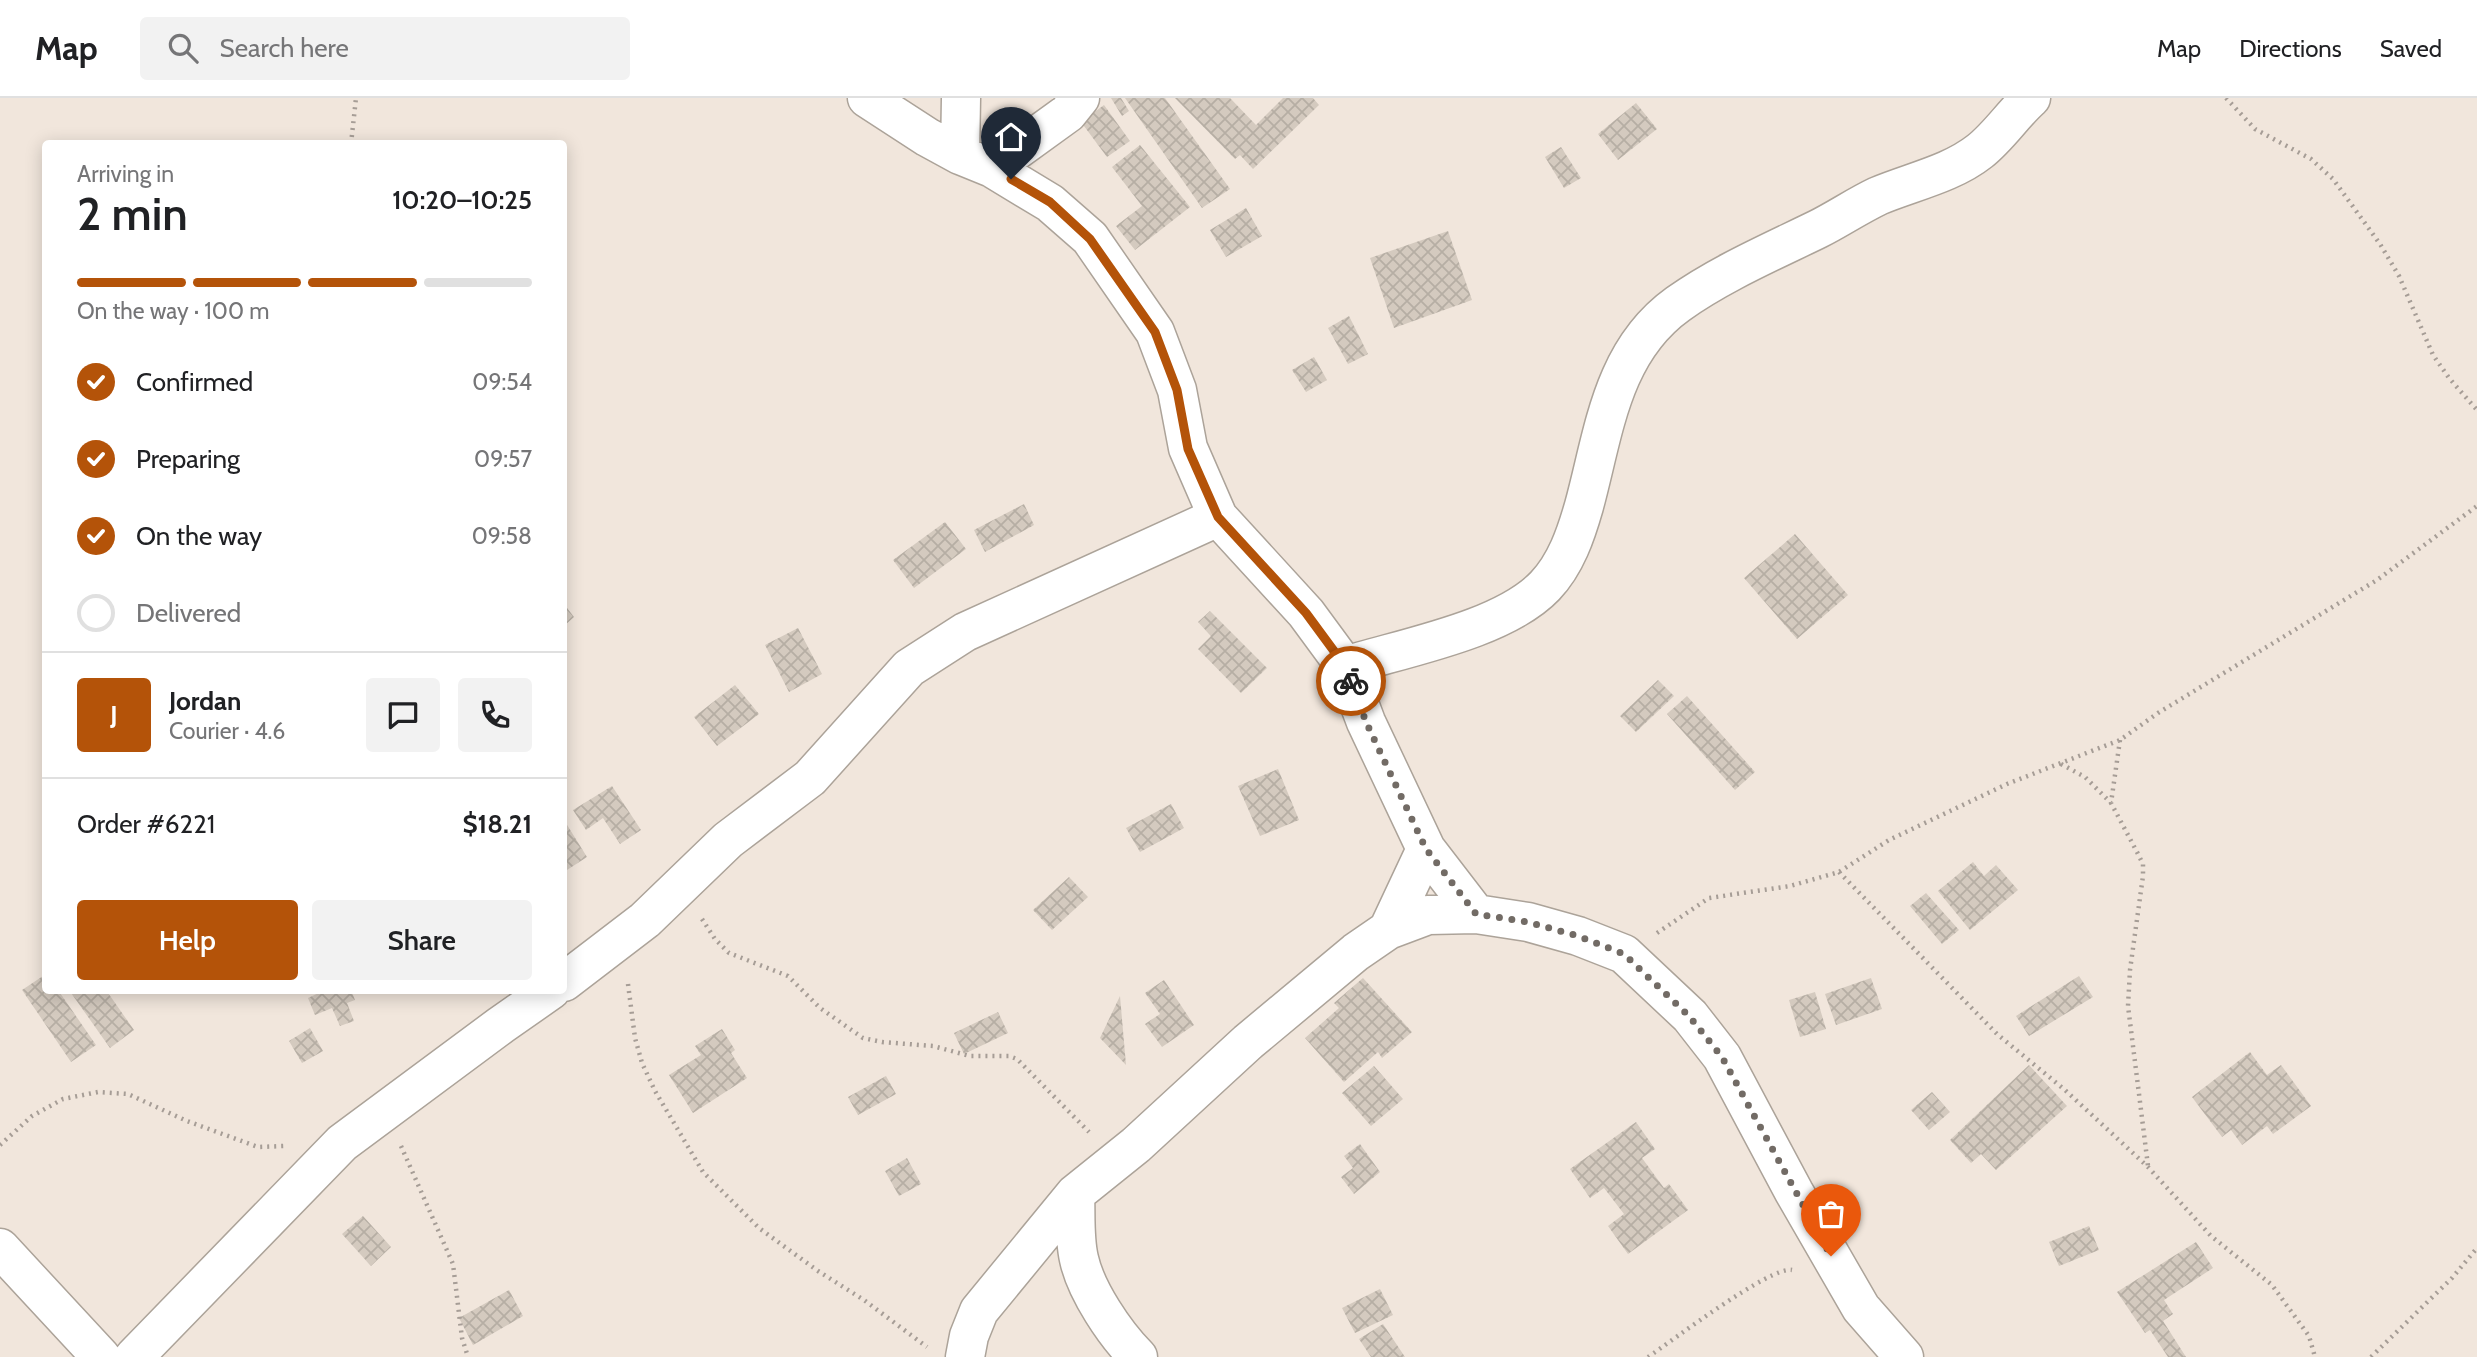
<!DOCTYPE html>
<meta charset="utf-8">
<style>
body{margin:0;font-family:Cabin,sans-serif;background:#f2f2f2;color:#202124;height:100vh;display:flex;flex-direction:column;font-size:26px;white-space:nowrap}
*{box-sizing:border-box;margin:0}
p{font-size:23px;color:#757577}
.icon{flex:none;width:38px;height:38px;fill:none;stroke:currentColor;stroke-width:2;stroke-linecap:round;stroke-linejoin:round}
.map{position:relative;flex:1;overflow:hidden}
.sheet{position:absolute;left:42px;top:42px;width:525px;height:854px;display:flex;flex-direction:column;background:#fff;border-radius:7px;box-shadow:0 4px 18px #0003}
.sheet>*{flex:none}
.pin{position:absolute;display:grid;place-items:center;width:60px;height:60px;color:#fff;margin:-72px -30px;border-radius:50% 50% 50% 0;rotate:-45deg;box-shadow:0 0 7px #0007}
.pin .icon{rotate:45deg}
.courier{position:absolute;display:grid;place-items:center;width:70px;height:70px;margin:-35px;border:5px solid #b45309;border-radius:50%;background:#fff;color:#222;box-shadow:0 2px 9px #0007}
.summary em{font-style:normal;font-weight:600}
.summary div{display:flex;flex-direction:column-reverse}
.summary{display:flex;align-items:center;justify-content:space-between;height:119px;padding:0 35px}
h1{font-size:46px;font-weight:600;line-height:52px}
.bar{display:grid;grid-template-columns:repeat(4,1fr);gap:10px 7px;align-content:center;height:84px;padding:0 35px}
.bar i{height:9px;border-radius:5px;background:#e0e0e0}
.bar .current{background:#b45309}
.bar p{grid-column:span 4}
.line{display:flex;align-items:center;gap:18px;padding:0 35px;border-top:2px solid #e0e0e0}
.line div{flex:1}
.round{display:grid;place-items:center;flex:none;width:74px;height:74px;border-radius:7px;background:#f2f2f2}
ol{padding:0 35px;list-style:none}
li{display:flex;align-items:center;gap:21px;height:77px}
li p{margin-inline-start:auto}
li .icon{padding:7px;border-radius:50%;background:#b45309;color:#fff;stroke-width:4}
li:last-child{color:#757577}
li i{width:38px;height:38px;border:4px solid #e0e0e0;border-radius:50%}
.primary-button{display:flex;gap:14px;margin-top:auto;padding:14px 35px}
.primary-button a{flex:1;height:80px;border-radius:7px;background:#b45309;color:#fff;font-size:28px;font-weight:600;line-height:80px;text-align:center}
.primary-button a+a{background:#f2f2f2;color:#202124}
header{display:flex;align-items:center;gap:42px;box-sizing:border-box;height:98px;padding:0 35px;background:#fff;border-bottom:2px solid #e0e0e0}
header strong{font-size:33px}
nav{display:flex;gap:38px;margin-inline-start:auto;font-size:24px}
.search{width:490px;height:63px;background:#f2f2f2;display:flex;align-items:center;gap:18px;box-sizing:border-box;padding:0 24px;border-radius:7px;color:#757577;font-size:26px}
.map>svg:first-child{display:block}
</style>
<header>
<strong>Map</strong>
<div class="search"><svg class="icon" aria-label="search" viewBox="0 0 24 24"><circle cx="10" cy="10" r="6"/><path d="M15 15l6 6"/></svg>Search here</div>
<nav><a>Map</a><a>Directions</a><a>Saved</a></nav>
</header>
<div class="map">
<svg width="2477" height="1259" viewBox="0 0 2477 1259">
<defs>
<pattern id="building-cross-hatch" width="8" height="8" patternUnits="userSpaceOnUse" patternTransform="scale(1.75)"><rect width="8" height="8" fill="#d4cabf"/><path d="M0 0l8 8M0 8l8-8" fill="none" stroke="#b6aea4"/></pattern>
</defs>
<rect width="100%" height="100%" fill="#f1e6dc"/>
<!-- building -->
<path fill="url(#building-cross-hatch)" d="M1111 0H1121L1129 13 1122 18Z
M1125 0H1165L1230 91 1202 110Z
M1175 0H1230L1256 27 1283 0H1313L1319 7 1253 71 1240 57 1235 61Z
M1636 5 1657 31 1618 62 1598 36Z
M1104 7 1130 43 1107 59 1081 24Z
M1140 47 1190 109 1135 152 1116 128 1142 108 1112 69Z
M1561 49 1581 80 1564 90 1545 59Z
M1246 110 1262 138 1226 159 1210 132Z
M1448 133 1472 202 1394 230 1370 160Z
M1349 218 1368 256 1348 266 1328 230Z
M1314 259 1327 282 1306 294 1292 272Z
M1024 406 1034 427 985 454 974 432Z
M945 424 966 451 914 490 893 462Z
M1795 436 1848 497 1797 541 1744 480Z
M564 506 574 519 564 528Z
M1210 513 1267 570 1241 595 1198 551 1211 538 1198 524Z
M798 530 822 576 789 594 765 547Z
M1658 582 1674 598 1636 634 1620 618Z
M735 587 759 616 717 648 694 619Z
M1687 598 1755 674 1735 692 1667 616Z
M1278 671 1299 722 1260 738 1238 688Z
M612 688 641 732 620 746 603 720 586 732 573 712Z
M1171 706 1184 730 1140 754 1126 730Z
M564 722 587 759 567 772 564 765Z
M1973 764 1984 778 1996 767 2018 792 1970 832 1938 793Z
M1069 779 1088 799 1052 832 1033 812Z
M1926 795 1959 832 1942 846 1910 808Z
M46 876V892H58L96 947 71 964 22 892Z
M2079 878 2093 899 2029 938 2016 918Z
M1363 880 1412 934 1382 960 1378 954 1344 984 1305 940 1339 910 1334 905Z
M1871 880 1882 911 1836 927 1825 896Z
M1164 882 1194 927 1162 949 1145 926 1160 916 1145 895Z
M69 892H106L134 932 110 950Z
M325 892H351L355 902 347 905 354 923 340 928 332 910 315 917 308 900Z
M1815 894 1826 931 1800 939 1789 902Z
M1120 898 1126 967 1100 940Z
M998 914 1008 935 964 956 954 935Z
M310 930 323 953 302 965 289 943Z
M722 931 735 952 731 955 747 980 693 1015 669 977 701 957 695 948Z
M2250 954 2267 977 2281 967 2311 1008 2273 1036 2267 1028 2242 1047 2231 1032 2222 1039 2192 999Z
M2029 967 2067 1008 1996 1072 1981 1056 1971 1065 1950 1042Z
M1374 968 1403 1001 1371 1028 1342 995Z
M886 978 896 996 858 1017 848 999Z
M1932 994 1950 1014 1929 1032 1911 1012Z
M1636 1024 1655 1051 1642 1060 1664 1090 1669 1086 1688 1112 1628 1156 1608 1128 1624 1116 1604 1090 1590 1100 1570 1071Z
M1360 1046 1380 1074 1354 1096 1341 1079 1353 1070 1344 1058Z
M907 1060 921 1086 899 1098 885 1073Z
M363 1118 391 1149 371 1168 342 1136Z
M2089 1128 2099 1152 2059 1168 2049 1144Z
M2196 1144 2213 1170 2164 1202 2173 1216 2163 1223 2186 1259H2168L2150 1232 2145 1235 2117 1194Z
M1380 1191 1393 1217 1355 1235 1342 1210Z
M509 1192 523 1218 473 1247 459 1220Z
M1383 1226 1405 1259H1371L1359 1241Z"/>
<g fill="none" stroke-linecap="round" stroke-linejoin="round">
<!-- minor casing -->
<g stroke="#aca399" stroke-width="41">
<path id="minor" d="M867 0 927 39 960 57 992 70 1050 105 1090 140 1155 234 1177 292 1188 350 1218 419 1306 515 1345 568 1366 624 1426 751 1476 816
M960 57 961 0
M992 70 1068 15 1080 0
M1345 568C1403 550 1503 532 1545 488 1566 466 1576 436 1584 408 1604 335 1611 254 1678 206 1720 176 1771 154 1818 131 1838 121 1857 108 1878 98 1911 84 1951 76 1980 53 1999 38 2013 16 2031 0
M1388 832 1426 751
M564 884 645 822 728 742 810 680 909 570 965 534 1218 419
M1075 1096C1076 1117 1074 1140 1079 1161 1086 1193 1115 1236 1138 1259
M0 1150 101 1259
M134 1259 342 1045 501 927 551 892
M965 1259 969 1238 979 1213 1075 1096 1136 1047 1248 944 1356 854 1388 832 1428 817 1476 816 1528 824 1578 838 1624 856 1690 918 1722 959 1794 1094 1861 1210 1904 1259"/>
</g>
<!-- path -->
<path stroke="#a69d96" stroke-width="4.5" stroke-dasharray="2 5" stroke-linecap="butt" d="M2226 0 2255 31 2311 61 2333 81 2380 146 2399 178 2433 257 2449 280 2477 312
M351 46 356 0
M2120 642 2111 705 2137 754 2143 766V778L2130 872 2128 908 2148 1068
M2061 666 2085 679 2111 705
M1839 774 1997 936 2065 992 2148 1069 2211 1138 2272 1187 2309 1238 2315 1259
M702 821 715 841 729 855 788 878 820 910 863 940 882 944 933 948 970 958H1009L1017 961 1089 1034
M1657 835 1709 800 1790 788 1839 774 1889 742 2007 686 2120 642 2158 615 2377 482 2477 408
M628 886 635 940 642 965 655 993 703 1074 759 1130 818 1173 864 1202 927 1249
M0 1047 32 1018 63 1001 98 994 128 996 187 1023 258 1049 284 1048
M401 1048 453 1166 462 1240 468 1259
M1648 1259C1672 1243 1770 1168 1792 1172
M2371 1259 2452 1180 2477 1150"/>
<!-- minor -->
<use href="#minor" stroke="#fff" stroke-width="38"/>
</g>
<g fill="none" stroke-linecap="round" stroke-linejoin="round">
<!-- done -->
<path stroke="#726b65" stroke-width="7" stroke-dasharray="0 12.6" d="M1351 583 1366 624 1426 751 1476 816 1528 824 1578 838 1624 856 1689 918 1722 959 1831 1158"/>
<!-- route -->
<path stroke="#b45309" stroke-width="9" d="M1011 81 1050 104 1090 141 1155 234 1177 292 1188 351 1218 419 1306 515 1345 568 1351 583"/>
</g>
</svg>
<div class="pin" style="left:1831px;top:1158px;background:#ea580c"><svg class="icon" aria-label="bag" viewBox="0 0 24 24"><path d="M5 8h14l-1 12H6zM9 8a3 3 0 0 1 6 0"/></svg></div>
<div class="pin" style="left:1011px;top:81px;background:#1f2937"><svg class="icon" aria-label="home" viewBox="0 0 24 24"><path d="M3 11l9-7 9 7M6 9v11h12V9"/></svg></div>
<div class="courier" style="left:1351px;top:583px"><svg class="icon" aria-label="bike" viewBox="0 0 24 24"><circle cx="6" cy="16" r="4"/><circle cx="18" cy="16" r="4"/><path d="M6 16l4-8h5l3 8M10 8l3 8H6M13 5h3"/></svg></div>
<section class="sheet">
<div class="summary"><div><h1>2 min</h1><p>Arriving in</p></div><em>10:20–10:25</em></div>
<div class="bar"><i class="current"></i><i class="current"></i><i class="current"></i><i></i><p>On the way · 100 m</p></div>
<ol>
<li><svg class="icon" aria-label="check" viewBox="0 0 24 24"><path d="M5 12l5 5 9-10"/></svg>Confirmed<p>09:54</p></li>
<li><svg class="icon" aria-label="check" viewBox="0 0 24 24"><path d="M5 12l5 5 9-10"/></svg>Preparing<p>09:57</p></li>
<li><svg class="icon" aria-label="check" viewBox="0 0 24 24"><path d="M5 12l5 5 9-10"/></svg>On the way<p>09:58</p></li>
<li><i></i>Delivered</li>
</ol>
<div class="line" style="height:126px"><b class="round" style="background:#b45309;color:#fff">J</b><div><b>Jordan</b><p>Courier · 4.6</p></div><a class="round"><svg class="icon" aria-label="chat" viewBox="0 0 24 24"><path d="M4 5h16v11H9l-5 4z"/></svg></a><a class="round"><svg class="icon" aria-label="phone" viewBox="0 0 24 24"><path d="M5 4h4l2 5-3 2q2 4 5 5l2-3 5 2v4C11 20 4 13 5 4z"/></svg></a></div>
<div class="line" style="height:91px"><div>Order #6221</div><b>$18.21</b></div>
<div class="primary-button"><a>Help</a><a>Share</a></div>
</section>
</div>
